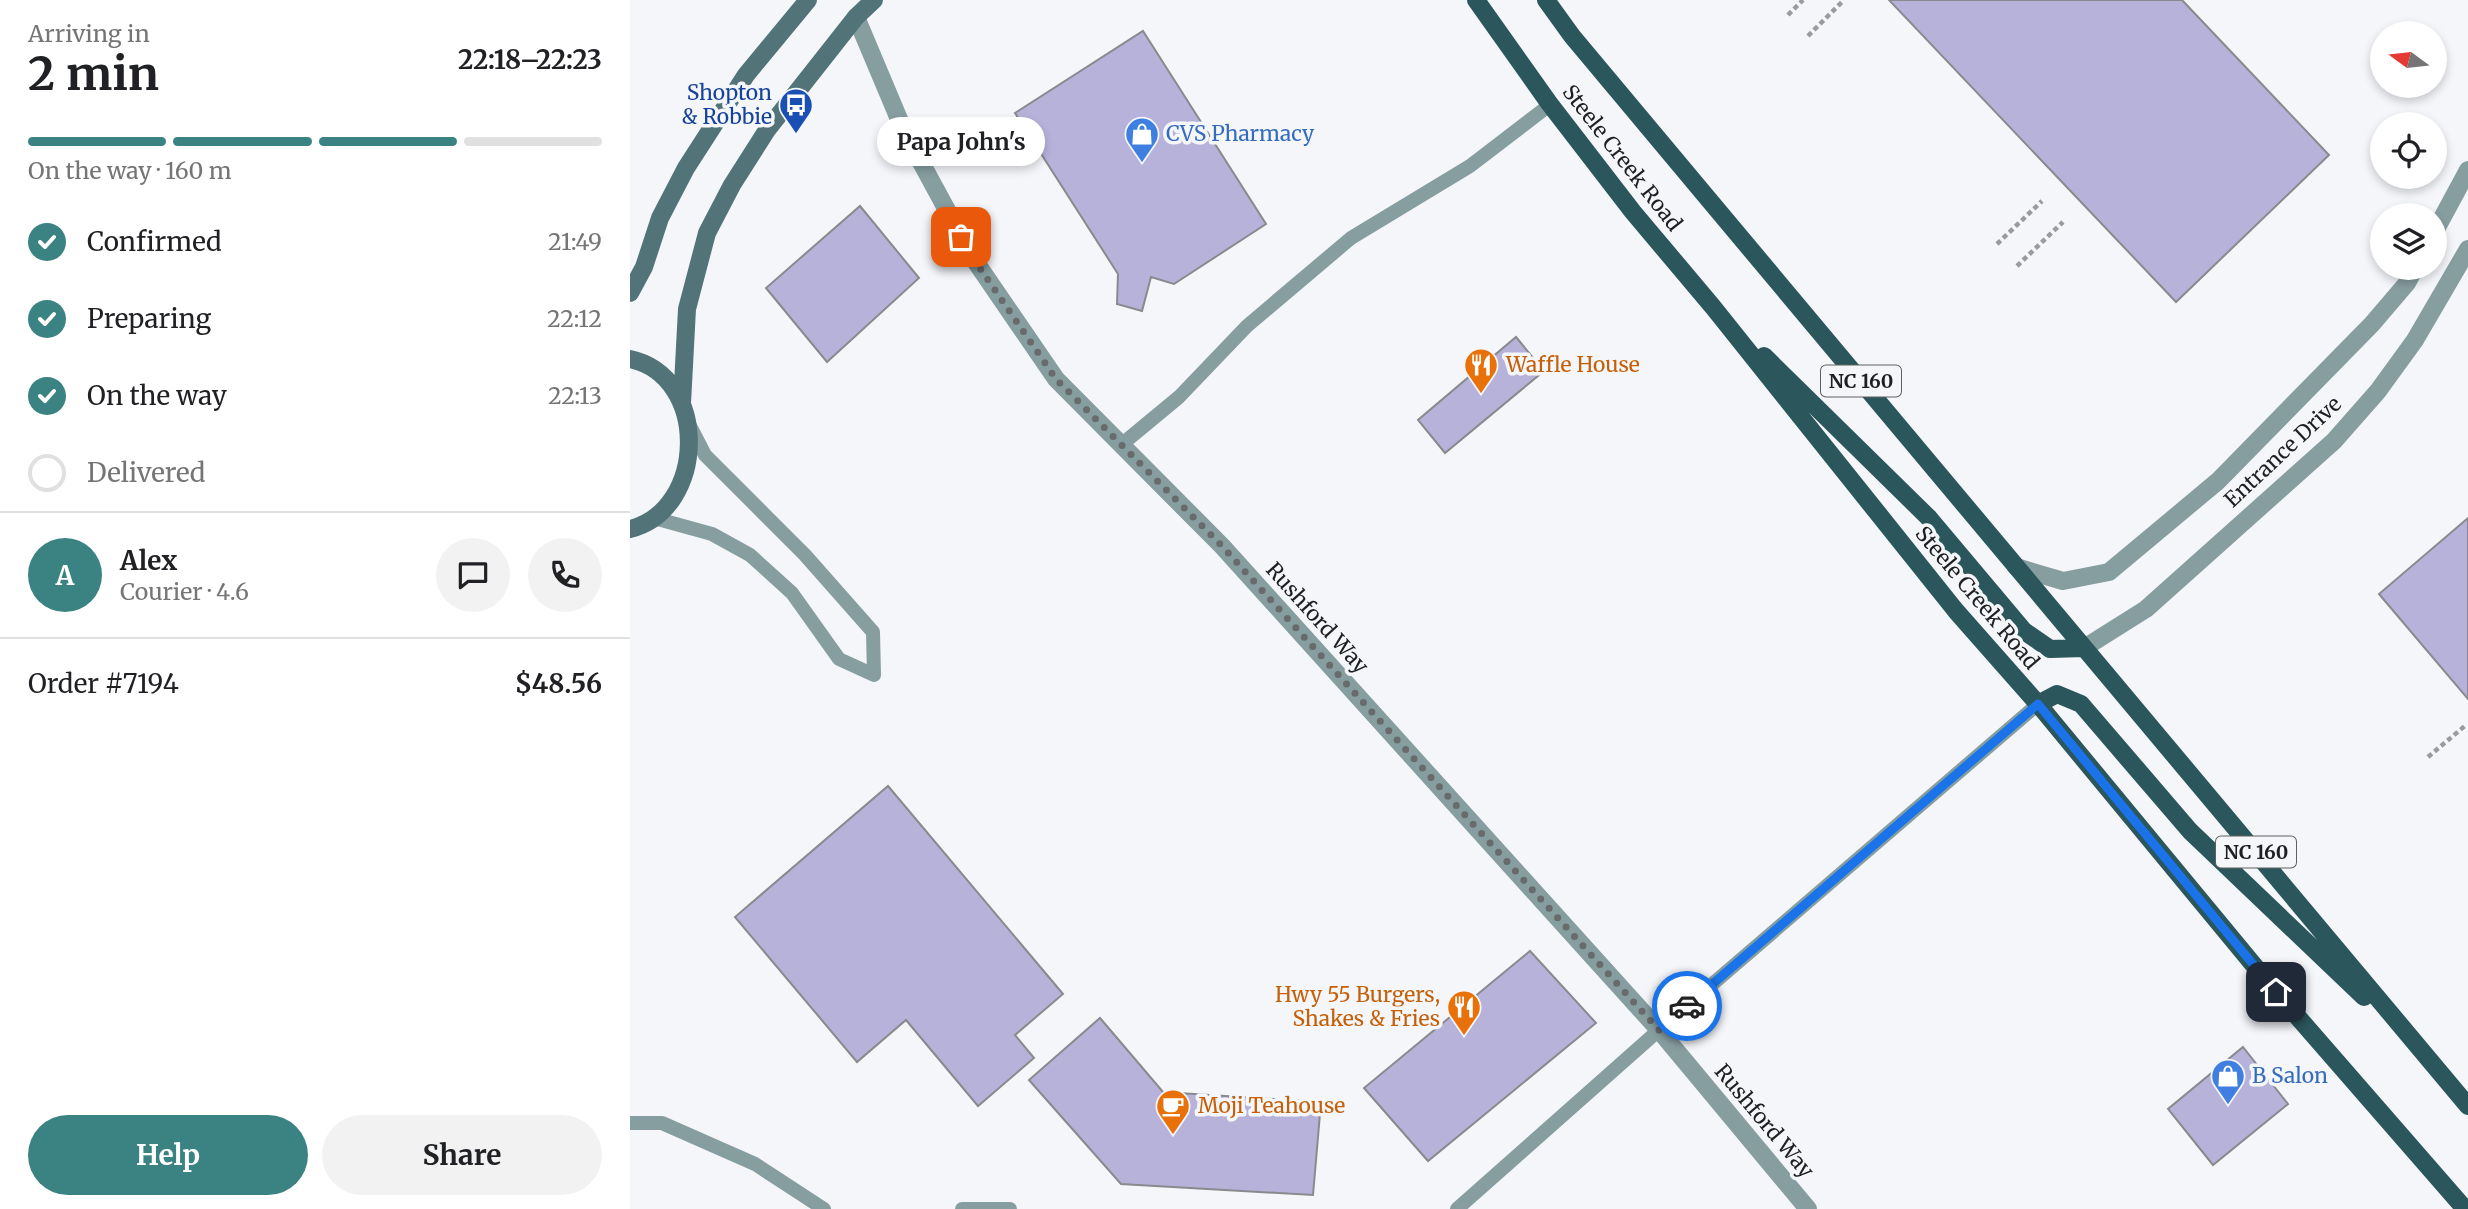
<!DOCTYPE html>
<meta charset="utf-8">
<style>
body{margin:0;font-family:Merriweather,serif;background:#f2f2f2;color:#202124;height:100vh;display:flex;flex-direction:column;font-size:26px;white-space:nowrap}
*{box-sizing:border-box;margin:0}
p{font-size:23px;color:#757577}
.icon{flex:none;width:38px;height:38px;fill:none;stroke:currentColor;stroke-width:2;stroke-linecap:round;stroke-linejoin:round}
.map{position:relative;flex:1;overflow:hidden}
.sheet{display:flex;flex-direction:column;background:#fff;width:630px}
.sheet>*{flex:none}
.needle{width:46px;rotate:285deg}
.tools{position:absolute;left:1740px;top:21px;display:grid;gap:14px}
.tools a{display:grid;place-items:center;width:77px;height:77px;border-radius:50%;background:#fff;box-shadow:0 4px 10px #0003;font-size:35px}
.pin{position:absolute;display:grid;place-items:center;width:60px;height:60px;color:#fff;margin:-30px;border-radius:14px;box-shadow:0 4px 10px #0006}
.courier{position:absolute;display:grid;place-items:center;width:70px;height:70px;margin:-35px;border:5px solid #1a73e8;border-radius:50%;background:#fff;color:#222;box-shadow:0 2px 9px #0007}
.bubble{position:absolute;height:49px;border-radius:24px;background:#fff;box-shadow:0 4px 10px #0003;font-size:23px;font-weight:700;line-height:49px;text-align:center}
.overview em{font-style:normal;font-weight:700}
.overview div{display:flex;flex-direction:column-reverse}
.overview{display:flex;align-items:center;justify-content:space-between;height:119px;padding:0 28px}
h1{font-size:46px;font-weight:700;line-height:52px}
.bar{display:grid;grid-template-columns:repeat(4,1fr);gap:10px 7px;align-content:center;height:84px;padding:0 28px}
.bar i{height:9px;border-radius:5px;background:#e0e0e0}
.bar .selected{background:#3a8382}
.bar p{grid-column:span 4}
.line{display:flex;align-items:center;gap:18px;padding:0 28px;border-top:2px solid #e0e0e0}
.line div{flex:1}
.round{display:grid;place-items:center;flex:none;width:74px;height:74px;border-radius:37px;background:#f2f2f2}
ol{padding:0 28px;list-style:none}
li{display:flex;align-items:center;gap:21px;height:77px}
li p{margin-inline-start:auto}
li .icon{padding:7px;border-radius:50%;background:#3a8382;color:#fff;stroke-width:4}
li:last-child{color:#757577}
li i{width:38px;height:38px;border:4px solid #e0e0e0;border-radius:50%}
.action{display:flex;gap:14px;margin-top:auto;padding:14px 28px}
.action a{flex:1;height:80px;border-radius:42px;background:#3a8382;color:#fff;font-size:28px;font-weight:700;line-height:80px;text-align:center}
.action a+a{background:#f2f2f2;color:#202124}
main{display:flex;flex:1;min-height:0}
.map>svg:first-child{display:block}
</style>
<main>
<section class="sheet">
<div class="overview"><div><h1>2 min</h1><p>Arriving in</p></div><em>22:18–22:23</em></div>
<div class="bar"><i class="selected"></i><i class="selected"></i><i class="selected"></i><i></i><p>On the way · 160 m</p></div>
<ol>
<li><svg class="icon" aria-label="check" viewBox="0 0 24 24"><path d="M5 12l5 5 9-10"/></svg>Confirmed<p>21:49</p></li>
<li><svg class="icon" aria-label="check" viewBox="0 0 24 24"><path d="M5 12l5 5 9-10"/></svg>Preparing<p>22:12</p></li>
<li><svg class="icon" aria-label="check" viewBox="0 0 24 24"><path d="M5 12l5 5 9-10"/></svg>On the way<p>22:13</p></li>
<li><i></i>Delivered</li>
</ol>
<div class="line" style="height:126px"><b class="round" style="background:#3a8382;color:#fff">A</b><div><b>Alex</b><p>Courier · 4.6</p></div><a class="round"><svg class="icon" aria-label="chat" viewBox="0 0 24 24"><path d="M4 5h16v11H9l-5 4z"/></svg></a><a class="round"><svg class="icon" aria-label="phone" viewBox="0 0 24 24"><path d="M5 4h4l2 5-3 2q2 4 5 5l2-3 5 2v4C11 20 4 13 5 4z"/></svg></a></div>
<div class="line" style="height:91px"><div>Order #7194</div><b>$48.56</b></div>
<div class="action"><a>Help</a><a>Share</a></div>
</section>
<div class="map">
<svg width="1838" height="1209" viewBox="0 0 1838 1209">
<rect width="100%" height="100%" fill="#f4f6fa"/>
<!-- building -->
<path fill="#b7b2da" stroke="#8a898d" stroke-width="2" d="M1259 0H1552L1699 155 1546 302Z
M513 31 636 224 544 284 521 277 512 311 487 304 488 274 385 113Z
M230 206 289 278 197 362 136 288Z
M886 337 914 371 815 453 788 420Z
M1838 518V699L1749 594Z
M258 786 433 994 385 1035 404 1058 348 1106 276 1020 227 1062 105 917Z
M900 951 966 1023 798 1161 734 1088Z
M470 1018 533 1092 691 1102 683 1195 491 1184 399 1080Z
M1613 1047 1658 1104 1583 1165 1538 1109Z"/>
<g fill="none" stroke-linecap="round" stroke-linejoin="round">
<!-- path -->
<path stroke="#999b9e" stroke-width="4.5" stroke-dasharray="5 3.5" stroke-linecap="butt" d="M1158 15 1173 0
M1178 36 1214 0
M1367 244 1412 201
M1387 266 1433 222
M1798 757 1836 725"/>
<!-- lane -->
<path stroke="#879ea1" stroke-width="14" d="M491 445 549 397 617 326 721 238 840 166 917 107 919 103
M24 518 82 534 120 555 162 593 209 659 244 675 243 632 175 555 75 455 59 424
M0 1123H32L125 1164 194 1209
M332 1209H380
M827 1209 1029 1030 1408 704"/>
<!-- street -->
<path stroke="#879ea1" stroke-width="18" d="M226 17 274 131 343 258 426 379 592 546 1029 1030 1178 1209
M1804 233 1838 170
M1386 567 1433 581 1479 572 1588 481 1742 324 1777 283 1785 268
M1454 648 1516 609 1704 441 1748 391 1785 340 1838 249"/>
<!-- secondary -->
<path stroke="#527478" stroke-width="18" d="M0 293 14 267 30 218 56 168 116 75 178 0
M0 359C80 376 77 510 0 529
M52 403 57 309 77 233 102 185 137 130 226 17 244 0"/>
<!-- primary -->
<path stroke="#2b565b" stroke-width="18" d="M846 0 919 103 1003 212 1083 307 1326 611 1408 704 1646 992 1835 1209
M916 0 942 36 1075 195 1838 1106
M1134 356 1299 518 1394 631 1420 649 1454 648
M1408 704 1427 694 1451 704 1560 831 1734 997"/>
</g>
<g fill="none" stroke-linecap="round" stroke-linejoin="round">
<!-- done -->
<path stroke="#696a6c" stroke-width="7" stroke-dasharray="0 12.6" d="M331 237 343 258 426 379 592 546 1029 1030 1057 1006"/>
<!-- route -->
<path stroke="#1a73e8" stroke-width="9" d="M1057 1006 1408 704 1646 992"/>
</g>
<!-- icons -->
<defs>
<g id="bus-pin" transform="scale(1.75)"><path d="M0 17L-7.5 6A9.5 9.5 0 1 1 7.5 6Z" fill="#1a4fb4" stroke="#f4f6fa"/><path d="M-5-6H5V4H4V6H2V4H-2V6H-4V4H-5ZM-3.5-4V0h7V-4ZM-3.5 1.2v1.5H-2V1.2ZM2 1.2v1.5H3.5V1.2Z" fill="#fff"/></g>
<g id="shop-pin" transform="scale(1.75)"><path d="M0 17L-7.5 6A9.5 9.5 0 1 1 7.5 6Z" fill="#3f7fe0" stroke="#f4f6fa"/><path d="M-5-2.5h2.3a2.7 3.5 0 0 1 5.4 0H5L5.5 6h-11ZM-1.5-2.5h3a1.5 2.3 0 0 0-3 0Z" fill="#fff"/></g>
<g id="restaurant-pin" transform="scale(1.75)"><path d="M0 17L-7.5 6A9.5 9.5 0 1 1 7.5 6Z" fill="#e8710a" stroke="#f4f6fa"/><path d="M-5-6h1v4h1v-4h1v4h1v-4h1v5L-1.5 .5V6h-2V.5L-5-1ZM5-6V6H3V1.5H1.5Q1.5-4 5-6Z" fill="#fff"/></g>
<g id="cafe-pin" transform="scale(1.75)"><path d="M0 17L-7.5 6A9.5 9.5 0 1 1 7.5 6Z" fill="#e8710a" stroke="#f4f6fa"/><path d="M-5.5-4.5H6V0H3Q3 3.5 0 3.5H-2.5Q-5.5 3.5-5.5 0ZM3-3.2v2h1.7v-2ZM-6 4.5H4V6H-6Z" fill="#fff"/></g>
</defs>
<g fill-rule="evenodd">
<use href="#bus-pin" x="166" y="105"/>
<use href="#shop-pin" x="512" y="134"/>
<use href="#restaurant-pin" x="851" y="365"/>
<use href="#restaurant-pin" x="834" y="1007"/>
<use href="#shop-pin" x="1598" y="1076"/>
<use href="#cafe-pin" x="543" y="1106"/>
</g>
<g text-anchor="middle" stroke-width="7" stroke-linejoin="round" paint-order="stroke">
<!-- shield labels -->
<g fill="#f4f6fa" stroke="#5e6061" stroke-width="2">
<rect x="1191" y="365.5" width="80" height="31" rx="5"/>
<rect x="1586" y="836.5" width="80" height="31" rx="5"/>
</g>
<g font-size="19" font-weight="bold" fill="#1e1f20">
<text x="1231" y="388">NC 160</text>
<text x="1626" y="859">NC 160</text>
</g>
<!-- transit labels -->
<g font-size="21" fill="#164399" stroke="#f4f6fa" text-anchor="end">
<text x="142" y="100">Shopton<tspan x="142" dy="24">&amp; Robbie</tspan></text>
</g>
<!-- shop labels -->
<g font-size="21" fill="#366cbe" stroke="#f4f6fa" text-anchor="start">
<text x="536" y="141">CVS Pharmacy</text>
<text x="1622" y="1083">B Salon</text>
</g>
<!-- street labels -->
<g font-size="21" fill="#1e1f20" stroke="#f4f6fa">
<text transform="translate(992 158) rotate(52)" y="7">Steele Creek Road</text>
<text transform="translate(1653 452) rotate(-43)" y="7">Entrance Drive</text>
<text transform="translate(1347 598) rotate(50)" y="7">Steele Creek Road</text>
<text transform="translate(687 618) rotate(48)" y="7">Rushford Way</text>
<text transform="translate(1134 1121) rotate(50)" y="7">Rushford Way</text>
</g>
<!-- food labels -->
<g font-size="21" fill="#c56008" stroke="#f4f6fa" text-anchor="start">
<text x="876" y="372">Waffle House</text>
<text x="810" y="1002" text-anchor="end">Hwy 55 Burgers,<tspan x="810" dy="24">Shakes &amp; Fries</tspan></text>
<text x="568" y="1113">Moji Teahouse</text>
</g>
</g>
</svg>
<div class="tools">
<a><svg class="needle" viewBox="-14 -14 28 28"><path d="M0-13l5 13h-10z" fill="#e53935"/><path d="M0 13l5-13h-10z" fill="#757577"/></svg></a>
<a><svg class="icon" aria-label="locate" viewBox="0 0 24 24"><circle cx="12" cy="12" r="6"/><path d="M12 2v4M12 18v4M2 12h4M18 12h4"/></svg></a>
<a><svg class="icon" aria-label="layers" viewBox="0 0 24 24"><path d="M12 4l9 5-9 5-9-5zM3 14l9 5 9-5"/></svg></a>
</div>
<div class="pin" style="left:331px;top:237px;background:#ea580c"><svg class="icon" aria-label="bag" viewBox="0 0 24 24"><path d="M5 8h14l-1 12H6zM9 8a3 3 0 0 1 6 0"/></svg></div>
<div class="pin" style="left:1646px;top:992px;background:#1f2937"><svg class="icon" aria-label="home" viewBox="0 0 24 24"><path d="M3 11l9-7 9 7M6 9v11h12V9"/></svg></div>
<div class="courier" style="left:1057px;top:1006px"><svg class="icon" aria-label="car" viewBox="0 0 24 24"><path d="M5 17H2v-5l4-1 3-4h7l3 4 3 1v5h-3M9 17h6M6 11h13"/><circle cx="7" cy="17" r="2"/><circle cx="17" cy="17" r="2"/></svg></div>
<div class="bubble" style="left:247px;top:117px;width:168px">Papa John's</div>
</div>
</main>
